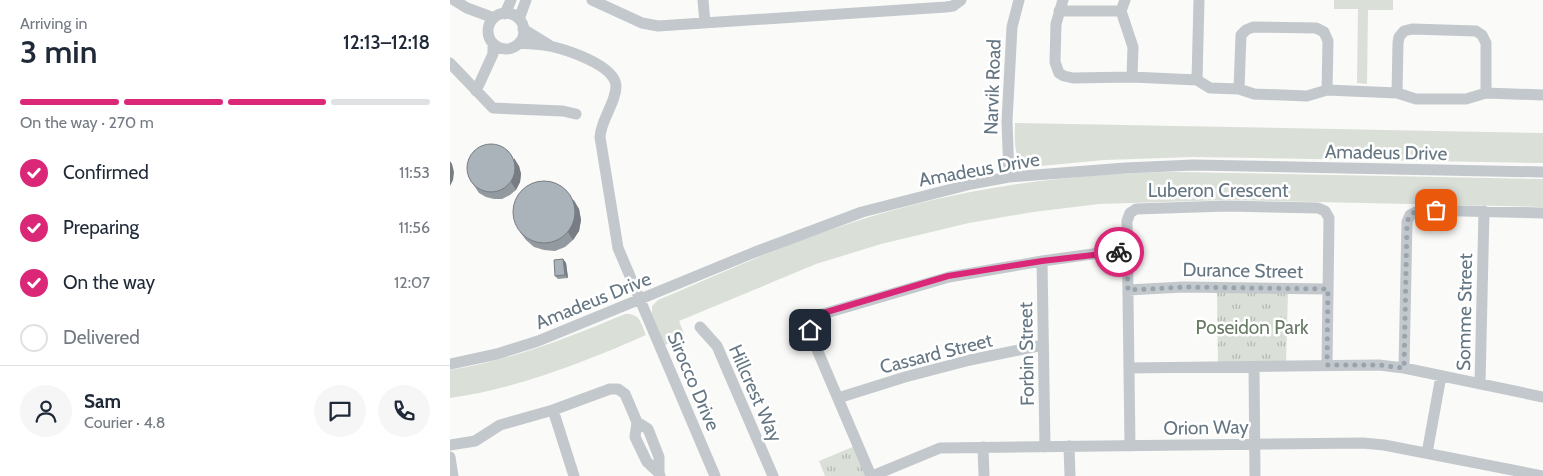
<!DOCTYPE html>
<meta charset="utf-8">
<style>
body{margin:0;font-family:Cabin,sans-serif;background:#f6f6f7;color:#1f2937;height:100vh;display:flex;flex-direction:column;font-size:19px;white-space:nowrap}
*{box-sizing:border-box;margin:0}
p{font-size:16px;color:#747a83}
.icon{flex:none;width:28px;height:28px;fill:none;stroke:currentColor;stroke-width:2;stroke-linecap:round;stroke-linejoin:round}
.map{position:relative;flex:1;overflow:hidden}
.details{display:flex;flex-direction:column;background:#fff;width:450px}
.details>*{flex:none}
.pin{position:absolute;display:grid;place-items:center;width:42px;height:42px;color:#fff;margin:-21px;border-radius:10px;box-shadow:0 2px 8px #0006}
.courier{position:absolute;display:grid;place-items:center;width:50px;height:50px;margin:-25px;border:4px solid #db2777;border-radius:50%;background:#fff;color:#222;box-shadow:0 1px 6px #0007}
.summary em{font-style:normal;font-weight:600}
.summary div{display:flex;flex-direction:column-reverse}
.summary{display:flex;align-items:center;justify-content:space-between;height:85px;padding:0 20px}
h1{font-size:32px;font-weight:600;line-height:38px}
.bar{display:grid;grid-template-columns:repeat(4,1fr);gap:8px 5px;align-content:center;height:60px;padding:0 20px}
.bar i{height:6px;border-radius:4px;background:#e0e1e3}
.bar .selected{background:#db2777}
.bar p{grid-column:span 4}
.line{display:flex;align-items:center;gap:12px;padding:0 20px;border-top:1px solid #e0e1e3}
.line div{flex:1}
.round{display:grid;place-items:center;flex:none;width:52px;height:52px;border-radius:26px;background:#f6f6f7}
ol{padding:0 20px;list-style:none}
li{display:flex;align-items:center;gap:15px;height:55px}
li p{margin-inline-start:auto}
li .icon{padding:5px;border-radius:50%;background:#db2777;color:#fff;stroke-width:4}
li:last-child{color:#747a83}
li i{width:28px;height:28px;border:2px solid #e0e1e3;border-radius:50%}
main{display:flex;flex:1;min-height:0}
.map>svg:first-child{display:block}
</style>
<main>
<section class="details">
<div class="summary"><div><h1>3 min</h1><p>Arriving in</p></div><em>12:13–12:18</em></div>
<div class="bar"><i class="selected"></i><i class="selected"></i><i class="selected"></i><i></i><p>On the way · 270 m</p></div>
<ol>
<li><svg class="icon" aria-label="check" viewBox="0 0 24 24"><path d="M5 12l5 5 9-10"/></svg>Confirmed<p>11:53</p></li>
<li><svg class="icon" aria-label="check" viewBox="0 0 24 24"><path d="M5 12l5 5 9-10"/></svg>Preparing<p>11:56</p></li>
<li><svg class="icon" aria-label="check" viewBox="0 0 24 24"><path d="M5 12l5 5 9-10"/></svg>On the way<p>12:07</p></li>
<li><i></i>Delivered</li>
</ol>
<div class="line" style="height:90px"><a class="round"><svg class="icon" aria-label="person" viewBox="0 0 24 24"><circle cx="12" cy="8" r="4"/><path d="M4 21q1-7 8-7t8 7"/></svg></a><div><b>Sam</b><p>Courier · 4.8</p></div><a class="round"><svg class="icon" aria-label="chat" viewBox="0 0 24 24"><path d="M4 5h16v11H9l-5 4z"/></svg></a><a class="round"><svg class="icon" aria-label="phone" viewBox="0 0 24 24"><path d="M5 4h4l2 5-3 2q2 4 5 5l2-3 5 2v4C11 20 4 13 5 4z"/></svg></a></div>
</section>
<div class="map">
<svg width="1093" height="476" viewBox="0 0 1093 476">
<defs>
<pattern id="park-tufts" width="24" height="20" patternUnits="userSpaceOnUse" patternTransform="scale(1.25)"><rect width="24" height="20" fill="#dadfd7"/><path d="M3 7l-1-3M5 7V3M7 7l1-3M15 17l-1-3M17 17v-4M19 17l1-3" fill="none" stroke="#b4b9b4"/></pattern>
</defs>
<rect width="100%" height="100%" fill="#fafaf8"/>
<!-- green -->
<path fill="#dadfd7" d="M884 0H943V10H918L917 84 907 83 908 9H884Z
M565 123 1093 133V163L743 157 654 160 580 167C562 163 565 138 565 123Z
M727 172 1093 179V207L778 200 649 204 583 212 519 223 431 244 366 264 229 321 235 336 215 345 202 314V306L208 300C270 274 331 245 395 225 502 189 615 173 727 172Z
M175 314C190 313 191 323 196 335 132 363 69 388 0 398V370C61 360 118 338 175 314Z"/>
<!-- park -->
<path fill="url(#park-tufts)" d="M767 290 838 292 836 363 768 364Z
M405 446 418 476H375L369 461Z"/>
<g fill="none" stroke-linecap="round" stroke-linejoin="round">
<!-- minor -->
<path stroke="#c3c8cc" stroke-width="11" d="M4 0 17 8 44 18
M142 0 192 23 208 26 496 7 503 6 511 0
M253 0 255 23
M613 0 606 24 605 62 609 73 614 76 623 78 682 77 747 80
M675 0 671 11 683 47 682 77
M749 0 747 80 760 88 789 89 804 94 857 96 877 90 947 93 966 99H1016L1036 93 1093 95
M609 11H671
M38 31a18 18 0 1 1 36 0a18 18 0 1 1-36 0Z
M55 14 61 0
M69 19 76 0
M73 29 99 45
M69 43C79 44 90 44 100 46 117 50 165 65 166 86 166 103 151 119 150 137L168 248 265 476
M0 63 43 108 113 111 126 114
M789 89 791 35 796 30 803 27 866 28 874 32 878 41 877 90
M26 91 43 54V44
M947 93 948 43 949 37 954 31 962 29 1026 31 1032 35 1036 43V93
M559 177 557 121 562 27 569 0
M592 261 595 447
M678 290 733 287 878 289
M250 327 267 346 323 476
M0 364 47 354 88 341 305 252 412 212 521 184 559 177 675 168 743 165 1093 172
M804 367 805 476
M679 368 929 365 954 368 1093 397
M954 368 957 222 960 215 970 210 1093 213
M1030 384 1034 211
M388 398 455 377 520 360 593 345
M103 410 124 476
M187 422 198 429 209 457V473L210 476
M0 445 25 441 50 425 103 410 160 389H168L175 394 187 422 185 437 197 462 209 473
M619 446 620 476
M680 446 677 221 680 213 686 209 776 206 868 208 875 211 879 218 877 365
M533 447 534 476
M977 453 991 376
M0 457 3 476
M421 476 360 333 361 324 366 316 499 277 592 261 650 253 677 251
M422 476 490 448 913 443 934 445 1093 476"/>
</g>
<!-- wall -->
<path fill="#929a9f" d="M69 166 71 174 70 182 66 190 60 195 52 199H44L36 197 29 193 19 178Z
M124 200 129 209 131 220 129 231 123 240 115 247 105 251 94 250 84 247 76 240 70 232Z
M113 259 116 263 118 278 108 279 105 276Z"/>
<!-- shaded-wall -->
<path fill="#777d82" d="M64 158 69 166 71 174 70 182 66 190 61 182Z
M0 161 2 164 4 172 3 180 0 186Z
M118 193 129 209 131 220 129 231 123 240 118 232Z
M113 259 116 263 118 278 115 275Z"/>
<!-- building -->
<path fill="#aab3b9" stroke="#777d82" d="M17 168a24 24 0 1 1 48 0a24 24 0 1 1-48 0Z
M63 212a31 31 0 1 1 62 0a31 31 0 1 1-62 0Z
M113 259 115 275 105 276 104 260Z"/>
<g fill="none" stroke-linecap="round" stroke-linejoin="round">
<!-- done -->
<path stroke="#99a4ac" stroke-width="5" stroke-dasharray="0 9" d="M669 252 677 251 678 290 733 287 878 289 877 365H929L954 368 957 222C962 208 973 210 986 210"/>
<!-- route -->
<path stroke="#db2777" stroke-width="6" d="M360 330 363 320 370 314 498 276 592 261 669 252"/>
</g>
<g text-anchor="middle" stroke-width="5" stroke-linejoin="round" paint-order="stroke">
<!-- street labels -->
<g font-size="19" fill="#657683" stroke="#fff">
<text transform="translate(542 87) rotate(-88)" y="7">Narvik Road</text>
<text transform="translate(936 152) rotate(1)" y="7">Amadeus Drive</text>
<text transform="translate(529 169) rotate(-10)" y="7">Amadeus Drive</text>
<text x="768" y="197">Luberon Crescent</text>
<text transform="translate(793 270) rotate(1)" y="7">Durance Street</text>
<text transform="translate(143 300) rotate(-22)" y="7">Amadeus Drive</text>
<text transform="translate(1014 312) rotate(-89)" y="7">Somme Street</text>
<text transform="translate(486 353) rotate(-14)" y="7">Cassard Street</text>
<text transform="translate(576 354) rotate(-91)" y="7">Forbin Street</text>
<text transform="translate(244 381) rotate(67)" y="7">Sirocco Drive</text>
<text transform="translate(306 393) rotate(66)" y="7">Hillcrest Way</text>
<text transform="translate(756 427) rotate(-1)" y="7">Orion Way</text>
</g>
<!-- park labels -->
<g font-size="19" fill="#687a64" stroke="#fff">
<text x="802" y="334">Poseidon Park</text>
</g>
</g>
</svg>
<div class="pin" style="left:986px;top:210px;background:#ea580c"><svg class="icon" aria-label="bag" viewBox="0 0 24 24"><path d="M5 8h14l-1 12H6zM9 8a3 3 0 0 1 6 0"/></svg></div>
<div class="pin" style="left:360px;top:330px;background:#1f2937"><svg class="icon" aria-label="home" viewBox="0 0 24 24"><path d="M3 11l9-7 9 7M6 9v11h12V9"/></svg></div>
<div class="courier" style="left:669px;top:252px"><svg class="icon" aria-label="bike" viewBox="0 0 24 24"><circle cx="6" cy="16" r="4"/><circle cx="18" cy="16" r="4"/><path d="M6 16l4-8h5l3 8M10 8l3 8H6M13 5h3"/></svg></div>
</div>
</main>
